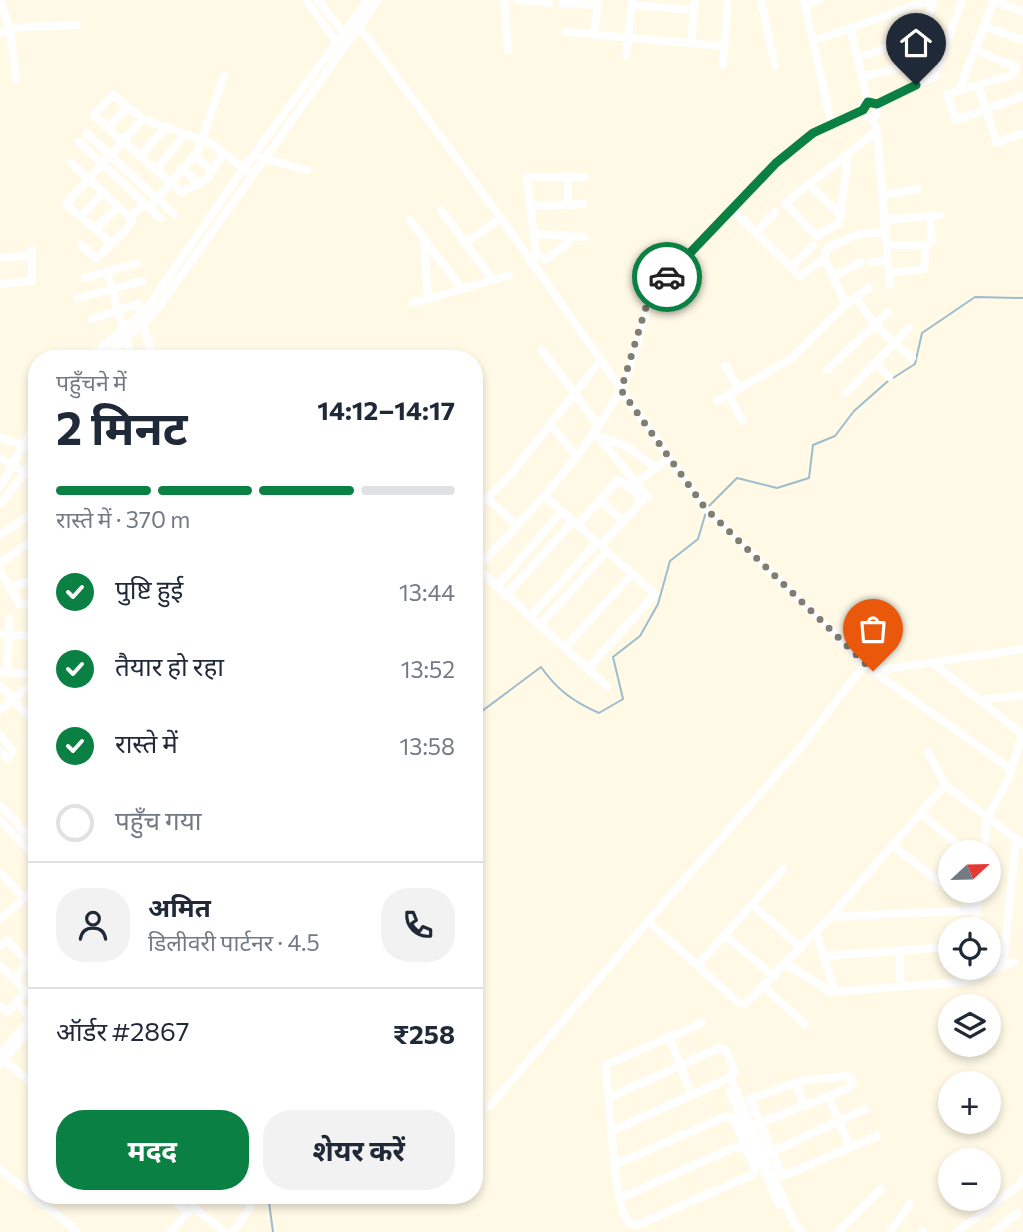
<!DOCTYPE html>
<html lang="hi">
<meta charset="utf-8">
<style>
body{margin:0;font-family:Commissioner,"Noto Sans Devanagari",sans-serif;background:#f2f2f3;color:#1f2937;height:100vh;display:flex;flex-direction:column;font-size:26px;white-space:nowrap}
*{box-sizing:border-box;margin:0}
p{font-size:23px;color:#747a83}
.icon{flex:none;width:38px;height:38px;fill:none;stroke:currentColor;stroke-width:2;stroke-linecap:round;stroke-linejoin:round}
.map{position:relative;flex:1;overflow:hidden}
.panel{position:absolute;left:28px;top:350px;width:455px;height:854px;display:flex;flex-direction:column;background:#fff;border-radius:28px;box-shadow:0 4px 10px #0003}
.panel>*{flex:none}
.needle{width:46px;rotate:68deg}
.fabs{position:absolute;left:938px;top:840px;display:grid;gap:14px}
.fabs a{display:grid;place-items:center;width:63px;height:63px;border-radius:50%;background:#fff;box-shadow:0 4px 10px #0003;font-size:35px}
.pin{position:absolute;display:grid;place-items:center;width:60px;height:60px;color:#fff;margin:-72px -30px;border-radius:50% 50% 50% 0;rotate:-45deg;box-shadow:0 0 7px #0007}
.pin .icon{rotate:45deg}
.courier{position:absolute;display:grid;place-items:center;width:70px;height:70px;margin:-35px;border:5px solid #0b8043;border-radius:50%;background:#fff;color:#222;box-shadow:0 2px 9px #0007}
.headline em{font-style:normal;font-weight:700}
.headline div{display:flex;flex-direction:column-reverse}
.headline{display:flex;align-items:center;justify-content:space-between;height:119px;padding:0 28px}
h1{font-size:46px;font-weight:700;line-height:52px}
.bar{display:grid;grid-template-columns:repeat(4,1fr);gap:10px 7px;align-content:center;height:84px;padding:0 28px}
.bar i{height:9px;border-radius:5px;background:#e0e1e3}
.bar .active{background:#0b8043}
.bar p{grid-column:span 4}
.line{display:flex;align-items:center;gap:18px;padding:0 28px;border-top:2px solid #e0e1e3}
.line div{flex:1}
.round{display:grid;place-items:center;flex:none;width:74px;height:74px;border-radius:28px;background:#f2f2f3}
ol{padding:0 28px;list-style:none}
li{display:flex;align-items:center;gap:21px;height:77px}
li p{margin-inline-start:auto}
li .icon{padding:7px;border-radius:50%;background:#0b8043;color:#fff;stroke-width:4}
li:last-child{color:#747a83}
li i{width:38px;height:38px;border:4px solid #e0e1e3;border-radius:50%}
.button{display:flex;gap:14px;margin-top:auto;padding:14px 28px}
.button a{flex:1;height:80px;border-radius:28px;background:#0b8043;color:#fff;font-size:28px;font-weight:700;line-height:80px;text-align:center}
.button a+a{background:#f2f2f3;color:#1f2937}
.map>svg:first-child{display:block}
</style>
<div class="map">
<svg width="1023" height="1232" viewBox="0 0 1023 1232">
<rect width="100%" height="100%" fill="#fff9e6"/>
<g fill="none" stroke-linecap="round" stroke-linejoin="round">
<!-- stream -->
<path stroke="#9dbccc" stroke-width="2" d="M893 378 915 364 922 333 975 297 1023 298
M708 507 737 478 777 488 809 478 813 445 835 436 854 411 888 381
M474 717 541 667C557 690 574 702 599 713L623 699 613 657 640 636 658 604 670 561 698 539 706 512
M268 1195 273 1232"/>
<!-- minor -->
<path stroke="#fff" stroke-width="8" d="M0 0 10 30 16 79
M306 0 339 46
M318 0 346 36
M504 0 508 50
M518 0 549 3
M761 0 775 66
M804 0 831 122
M562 3 598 5
M631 5 694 10
M805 5 819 0
M354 20 501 218 705 508 873 671 1012 770
M984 26 1023 40
M850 28 868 102
M566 32 723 46
M0 33 22 27 77 25
M594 35 598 3
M813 41 930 0
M691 43 695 0
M975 50 1016 67 1012 75 947 94 956 120 1023 96
M626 56 632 3
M857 58 921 36
M723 64 728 0
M862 76C925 66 915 55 933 0
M978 85 997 143 1023 133
M959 90 994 0 1023 12
M862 109a8 8 0 1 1 16 0a8 8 0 1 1-16 0Z
M877 104 935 76 962 0
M872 117 877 131 890 285
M108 127 128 107
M86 133 174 214
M79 142 160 218
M224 153 205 181 181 192 93 115 113 95 143 119 212 144 247 171
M141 155 166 127
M193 156 213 170
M848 156 839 223 817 236 785 203 877 131
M259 157 307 170
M71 163 130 217
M181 169 200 183
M156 170 185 134
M568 176V205
M808 183 841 216
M883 195 918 189
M530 206 583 204
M149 208 198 151 224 76
M731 208 800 276 824 258 846 304
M81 216 103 193
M410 220 462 289
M885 220 940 215
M95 229 118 207
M756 232 775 212
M534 234 585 237
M424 239 428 299
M111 243 66 204 143 119
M465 243 501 218
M81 245 96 259 129 226 132 220 130 217 144 203
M888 245H926L932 241 930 216
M536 254 545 260 570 241 568 235
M0 258 32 256
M824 258 828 247 859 234 886 232
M871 262 888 260
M531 264 536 254 527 177H585
M791 267 813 245
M107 271 132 359
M889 273 924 269 926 245
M833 277 861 262
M85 278 137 263
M493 280 509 275
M0 284 32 281V250
M856 297 874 324 912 358
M78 298 142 281
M413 303 493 280 441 210
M92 319 138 304 153 359
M542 350 598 425
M89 359 147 308 243 169 368 0
M103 359 154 313 378 0
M875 363 889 377
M725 366 739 389
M827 370 888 312
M846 393 909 328
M728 394 743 421
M717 401 791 359 846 304 869 288
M549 423 577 457
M594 431 648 498
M599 436 628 447 656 468
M0 437 36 451
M0 458 37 479
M0 487 37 421
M545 496 655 594 588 668
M474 500 487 498 517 525
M600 500 623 521
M0 504 25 473 37 450
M474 511 511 474 600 361
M581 521 618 480 631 488
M0 535 37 510
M603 543 642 501 631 488 669 457
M0 563 37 537
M477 568 607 686
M0 571 20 605 37 600
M474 571C528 515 581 460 619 393 637 361 639 320 657 287L776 163 813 133 863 110
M496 587 562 511
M10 588 37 578
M505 596 573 521
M530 617 596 543
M539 626 606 552
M0 634 37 636
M565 647 631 575
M933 663 1022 734
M873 671 1023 649
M0 672 37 675
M7 673 10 618
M35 675 37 642
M0 685 37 725
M979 700 1023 695
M0 710 37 680
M0 735 13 751 7 758 0 752
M928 752 945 785
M0 805 37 845
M920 813 967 852
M0 820 37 858
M892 845 950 890
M984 852 987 818 1009 778 1023 731
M0 872 24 898
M752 904 801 948
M830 917 977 910 951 891
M0 919 37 887
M648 921 800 748 865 664
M975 929 979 891
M816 932 835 992
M724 934 774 977
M0 946 7 940 28 963 15 979
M899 951 901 987
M823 956 950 947
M786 964 831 992 962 982 1014 962
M0 965 26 992 7 1012 0 1006
M698 965 783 869
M1003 966 1016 840
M764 987 805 1024
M17 1002 31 1019
M669 1035 691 1094
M0 1054 37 1012
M2 1059 37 1087
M0 1065 37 1021
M730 1077 793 1221 801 1232
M796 1082 804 1106
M730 1091 779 1205
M828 1096 850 1147
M610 1097 719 1048 726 1050 735 1072 725 1080 612 1131
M750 1099 783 1176 877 1136
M489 1107 648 921 739 1003 745 1004 830 917 945 785 1023 844
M747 1128 849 1088 853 1082 851 1077 845 1076 801 1081 750 1099
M769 1153 865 1109
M616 1164 727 1116 733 1118 754 1166V1174L637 1225 629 1223C612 1203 611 1098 605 1065L702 1023
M0 1169 78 1232
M168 1195 187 1212
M235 1195 242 1201
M620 1198 735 1147 747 1150
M170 1232 193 1207 225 1232
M233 1232 250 1208 251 1195
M838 1232 881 1189
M890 1232 910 1204
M922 1232 923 1231
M957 1232 1022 1183 1023 1177
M994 1232 1018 1213"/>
</g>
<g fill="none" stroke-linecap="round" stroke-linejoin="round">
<!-- done -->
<path stroke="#807d72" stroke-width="7" stroke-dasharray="0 12.6" d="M667 277 646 307 621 390 705 508 873 671"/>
<!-- route -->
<path stroke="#0b8043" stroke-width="9" d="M667 277 776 163 813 133 863 110 868 102 877 104 916 85"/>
</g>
</svg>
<div class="fabs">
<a><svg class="needle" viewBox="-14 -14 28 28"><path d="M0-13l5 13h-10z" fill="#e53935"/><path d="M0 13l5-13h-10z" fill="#747a83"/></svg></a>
<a><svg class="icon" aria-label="locate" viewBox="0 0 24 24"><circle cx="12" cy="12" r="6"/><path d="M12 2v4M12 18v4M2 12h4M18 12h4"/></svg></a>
<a><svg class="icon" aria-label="layers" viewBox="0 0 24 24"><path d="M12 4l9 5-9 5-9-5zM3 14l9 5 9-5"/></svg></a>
<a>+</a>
<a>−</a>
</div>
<div class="pin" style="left:873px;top:671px;background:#ea580c"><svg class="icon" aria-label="bag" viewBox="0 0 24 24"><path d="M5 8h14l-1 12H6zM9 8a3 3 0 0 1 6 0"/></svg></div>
<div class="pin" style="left:916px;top:85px;background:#1f2937"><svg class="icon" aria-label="home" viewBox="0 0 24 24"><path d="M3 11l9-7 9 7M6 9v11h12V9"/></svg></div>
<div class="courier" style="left:667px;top:277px"><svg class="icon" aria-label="car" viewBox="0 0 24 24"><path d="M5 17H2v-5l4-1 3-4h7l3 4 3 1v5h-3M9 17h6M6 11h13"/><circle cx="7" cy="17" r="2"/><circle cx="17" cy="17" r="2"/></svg></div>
<section class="panel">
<div class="headline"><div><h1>2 मिनट</h1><p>पहुँचने में</p></div><em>14:12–14:17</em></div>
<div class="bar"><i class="active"></i><i class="active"></i><i class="active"></i><i></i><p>रास्ते में · 370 m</p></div>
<ol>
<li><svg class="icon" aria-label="check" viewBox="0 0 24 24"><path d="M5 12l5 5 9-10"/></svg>पुष्टि हुई<p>13:44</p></li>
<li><svg class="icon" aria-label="check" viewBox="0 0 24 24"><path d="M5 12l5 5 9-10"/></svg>तैयार हो रहा<p>13:52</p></li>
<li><svg class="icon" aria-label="check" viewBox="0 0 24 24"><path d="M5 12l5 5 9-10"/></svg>रास्ते में<p>13:58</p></li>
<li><i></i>पहुँच गया</li>
</ol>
<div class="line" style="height:126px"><a class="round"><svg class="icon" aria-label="person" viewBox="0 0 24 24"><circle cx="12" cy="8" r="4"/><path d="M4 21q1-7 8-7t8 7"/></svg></a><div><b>अमित</b><p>डिलीवरी पार्टनर · 4.5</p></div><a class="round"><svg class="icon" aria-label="phone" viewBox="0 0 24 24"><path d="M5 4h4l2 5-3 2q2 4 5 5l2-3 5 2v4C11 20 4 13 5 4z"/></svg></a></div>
<div class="line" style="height:91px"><div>ऑर्डर #2867</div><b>₹258</b></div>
<div class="button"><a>मदद</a><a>शेयर करें</a></div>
</section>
</div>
